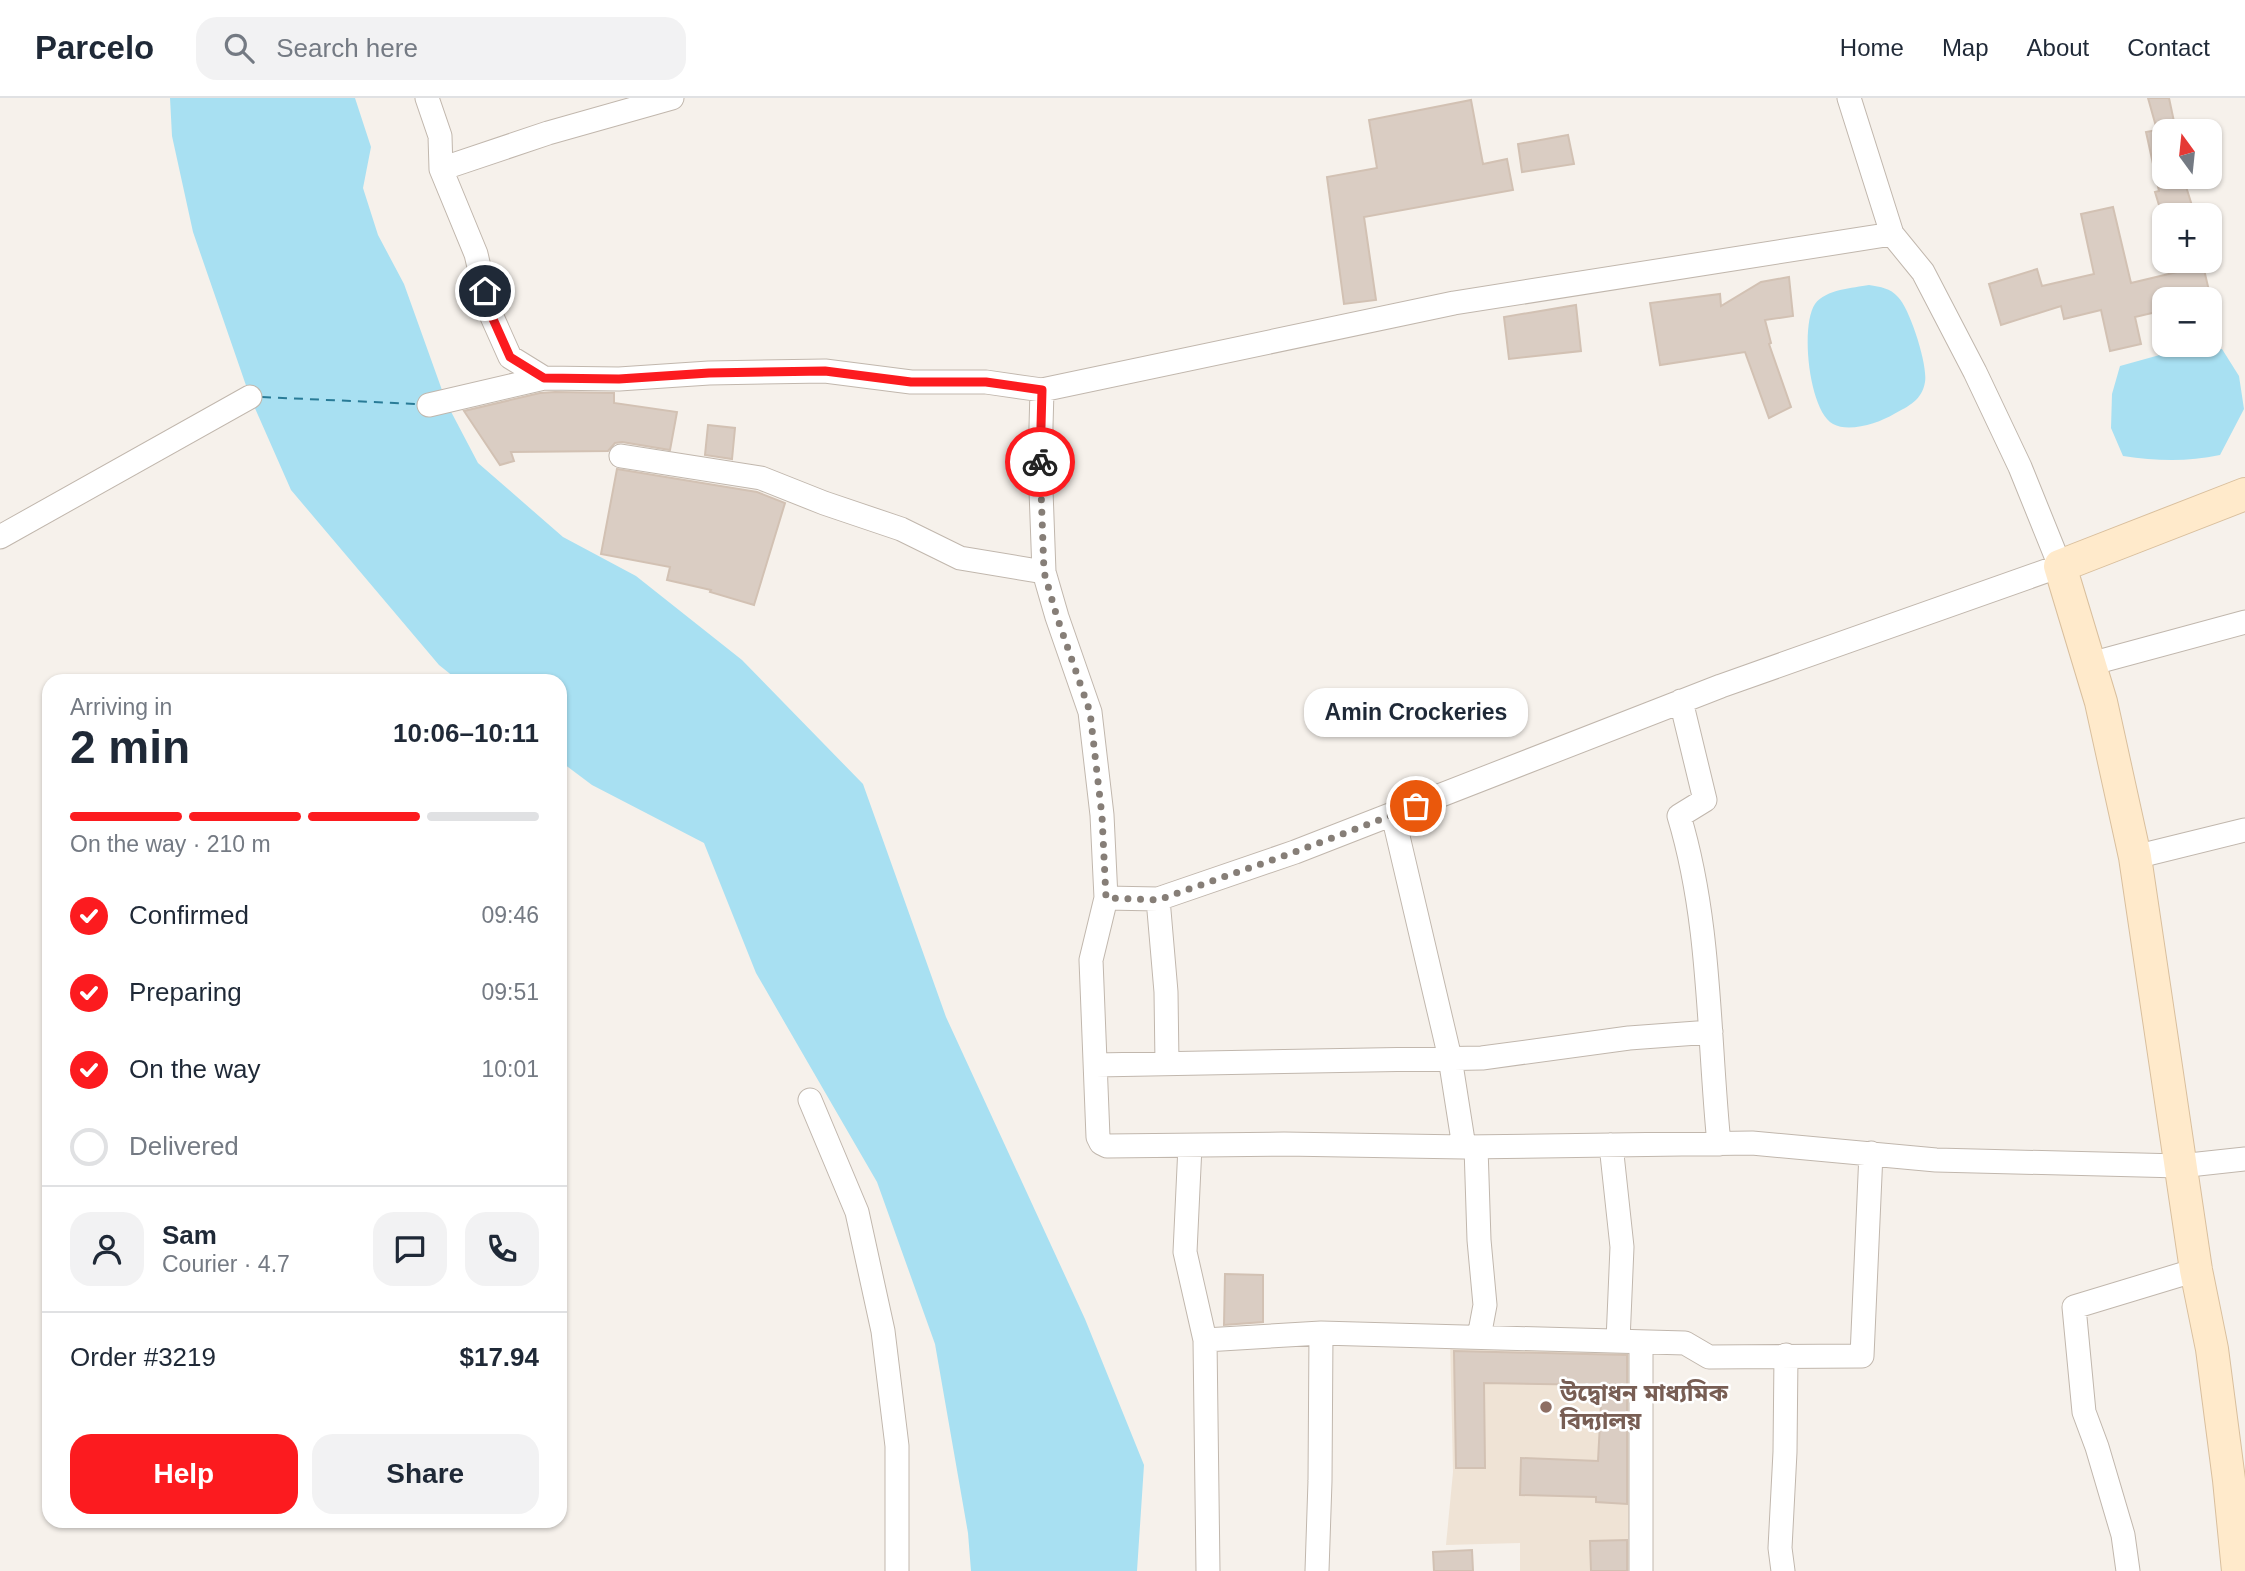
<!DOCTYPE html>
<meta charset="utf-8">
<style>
body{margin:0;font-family:Arial,"Noto Sans Bengali",sans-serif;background:#f2f2f3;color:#1f2937;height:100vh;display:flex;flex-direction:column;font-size:26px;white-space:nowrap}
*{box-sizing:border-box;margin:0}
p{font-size:23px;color:#747a83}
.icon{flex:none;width:38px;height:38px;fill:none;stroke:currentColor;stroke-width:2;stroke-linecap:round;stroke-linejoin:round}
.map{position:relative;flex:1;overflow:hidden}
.details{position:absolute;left:42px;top:576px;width:525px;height:854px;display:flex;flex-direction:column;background:#fff;border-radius:21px;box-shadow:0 2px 5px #0004}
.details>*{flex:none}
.needle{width:46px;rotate:345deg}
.fabs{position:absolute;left:2152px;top:21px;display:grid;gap:14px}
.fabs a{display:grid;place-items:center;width:70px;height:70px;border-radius:14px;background:#fff;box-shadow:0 2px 5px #0004;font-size:35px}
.pin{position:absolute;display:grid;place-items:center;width:60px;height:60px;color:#fff;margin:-30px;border:4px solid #fff;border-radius:50%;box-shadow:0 2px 7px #0007}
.courier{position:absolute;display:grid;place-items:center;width:70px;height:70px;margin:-35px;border:5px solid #fc1b1f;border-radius:50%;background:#fff;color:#222;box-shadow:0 2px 9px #0007}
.bubble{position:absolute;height:49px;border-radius:21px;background:#fff;box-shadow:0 2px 5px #0004;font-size:23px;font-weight:800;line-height:49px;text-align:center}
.headline em{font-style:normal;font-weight:800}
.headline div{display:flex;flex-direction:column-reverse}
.headline{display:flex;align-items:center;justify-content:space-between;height:119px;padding:0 28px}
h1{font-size:46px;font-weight:800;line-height:52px}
.bar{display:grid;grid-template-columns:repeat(4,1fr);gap:10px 7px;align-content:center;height:84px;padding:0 28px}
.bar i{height:9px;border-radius:5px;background:#e0e1e3}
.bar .current{background:#fc1b1f}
.bar p{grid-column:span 4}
.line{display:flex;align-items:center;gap:18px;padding:0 28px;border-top:2px solid #e0e1e3}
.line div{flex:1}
.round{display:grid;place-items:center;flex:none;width:74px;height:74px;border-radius:21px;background:#f2f2f3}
ol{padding:0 28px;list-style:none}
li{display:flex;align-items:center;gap:21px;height:77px}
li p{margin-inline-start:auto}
li .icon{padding:7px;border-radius:50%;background:#fc1b1f;color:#fff;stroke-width:4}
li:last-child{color:#747a83}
li i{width:38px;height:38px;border:4px solid #e0e1e3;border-radius:50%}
.primary-button{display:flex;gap:14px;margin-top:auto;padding:14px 28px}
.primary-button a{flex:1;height:80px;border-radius:21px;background:#fc1b1f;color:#fff;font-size:28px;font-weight:800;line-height:80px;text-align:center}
.primary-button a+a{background:#f2f2f3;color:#1f2937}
header{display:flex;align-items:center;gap:42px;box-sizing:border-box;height:98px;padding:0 35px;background:#fff;border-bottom:2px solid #e0e1e3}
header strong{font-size:33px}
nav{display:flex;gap:38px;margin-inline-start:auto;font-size:24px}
.search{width:490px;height:63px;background:#f2f2f3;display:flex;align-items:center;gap:18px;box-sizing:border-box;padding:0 24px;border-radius:21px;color:#747a83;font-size:26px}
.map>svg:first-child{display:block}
</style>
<header>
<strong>Parcelo</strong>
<div class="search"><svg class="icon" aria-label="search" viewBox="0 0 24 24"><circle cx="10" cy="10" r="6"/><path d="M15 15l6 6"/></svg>Search here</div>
<nav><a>Home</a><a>Map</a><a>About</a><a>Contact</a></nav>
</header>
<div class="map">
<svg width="2245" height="1473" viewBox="0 0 2245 1473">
<rect width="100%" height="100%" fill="#f6f1eb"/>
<!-- education -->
<path fill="#efe3d5" d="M1450 1239 1641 1244V1473H1520V1445L1446 1447 1453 1374Z"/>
<!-- water -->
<path fill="#a8e0f2" d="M170 0H355L371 49 363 90 378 137 404 186 447 306 478 365 563 439 636 478 742 562 863 686 946 919 1085 1221 1144 1367 1137 1473H971L968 1435 935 1246 877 1084 756 875 704 745 592 687 560 663V583H459L439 567 291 392 250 299 193 134 172 38Z
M1869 187C1881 189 1890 190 1898 199 1910 211 1928 267 1925 284 1922 302 1909 308 1894 316 1879 325 1849 335 1833 326 1809 313 1800 228 1815 206 1826 191 1853 190 1869 187Z
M2222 251 2239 278 2244 311 2220 357C2187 364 2157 363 2123 358L2111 330 2112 296 2120 268 2174 253Z"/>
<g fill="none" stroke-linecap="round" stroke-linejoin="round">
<!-- ferry -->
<path stroke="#297b97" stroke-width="2" stroke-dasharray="9 7" stroke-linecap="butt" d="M262 299 417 306"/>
</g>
<!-- building -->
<path fill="#dacdc3" stroke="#d2c1b3" stroke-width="2" d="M2148 0H2169L2176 33H2165V79H2183L2194 114 2182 117H2162L2155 94 2159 93 2146 34 2157 32Z
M1471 2 1483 66 1507 61 1513 92 1364 119 1376 202 1344 206 1327 79 1377 70 1369 22Z
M1568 37 1574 66 1522 74 1518 46Z
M2113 109 2131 185 2177 174 2174 163H2202L2210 197 2190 201H2165V212L2135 219 2141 246 2110 253 2101 212 2064 221 2061 208 2001 227 1989 186 2037 171 2042 188 2094 176 2081 116Z
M1789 179 1793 218 1765 222 1771 245 1769 246 1791 309 1769 320 1745 254 1660 267 1650 205 1720 196 1721 208 1761 184Z
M1576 207 1581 253 1509 261 1504 219Z
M555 294 614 295V305L677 314 670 352 622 344 615 345 608 353 511 354 514 363 500 367 464 313 540 295Z
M708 327 735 330 732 361 705 357Z
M617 371 757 394 785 405 754 507 710 494 711 492 667 482 670 469 601 456Z
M1225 1176 1263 1177V1224L1224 1227Z
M1454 1253 1627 1257V1406L1596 1404V1399L1520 1397 1521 1360 1598 1363 1602 1287 1484 1285 1485 1370H1456Z
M1627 1442V1473H1591L1590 1443Z
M1472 1452 1473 1473H1434L1433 1454Z"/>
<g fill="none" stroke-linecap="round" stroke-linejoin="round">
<!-- minor casing -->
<g stroke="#c1b7ad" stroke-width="25">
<path id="minor" d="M427 0 440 38 441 71 476 156 489 212 510 259 544 280 619 281 709 275 825 273 911 284H986L1042 292 1454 205 1892 136
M441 71 548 35 672 0
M1042 292 1040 365 1044 474 1057 519 1090 614 1102 717 1106 800 1091 862 1098 1039 1101 1045 1107 1048 1284 1046 1464 1049 1752 1045 1936 1062 2180 1068 2245 1061
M429 307 544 280
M621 358 761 380 824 405 901 431 960 460 1044 474
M0 439 250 299
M2090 566 2245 524
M1681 603 1705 702 1679 718C1711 824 1708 936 1719 1046
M1393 717 1450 960 1464 1049
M2135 759 2245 732
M1106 800 1158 801 1295 754 1721 588 2060 468 2020 369 1975 274 1923 174 1892 136 1849 0
M1158 801 1166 894 1167 965
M1096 967 1482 960 1629 940 1711 934
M810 1002 857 1114 883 1233 897 1348V1473
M1611 1047 1622 1149 1618 1243
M1190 1048 1185 1154 1205 1242 1208 1473
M1476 1049 1479 1142 1485 1207 1479 1239
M1205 1242 1321 1235 1685 1245 1709 1259 1862 1258 1871 1055
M1641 1244V1473
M1317 1473 1320 1383 1321 1235
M1783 1473 1780 1450 1785 1354 1786 1257
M2128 1473 2123 1437 2097 1349 2084 1314 2074 1209 2196 1172"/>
</g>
<!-- secondary casing -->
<g stroke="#d9bf9d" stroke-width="34">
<path id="secondary" d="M2238 1473 2229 1382 2212 1251 2196 1172 2135 759 2101 604 2060 468 2245 396"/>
</g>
<!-- minor -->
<use href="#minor" stroke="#fff" stroke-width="23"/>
<!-- secondary -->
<use href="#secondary" stroke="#ffeacb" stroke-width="32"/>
</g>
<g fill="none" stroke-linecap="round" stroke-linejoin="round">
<!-- done -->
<path stroke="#867e77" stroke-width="7" stroke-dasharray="0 12.6" d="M1040 364 1044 474 1057 519 1090 614 1102 718 1106 800 1158 802 1295 754 1416 708"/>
<!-- route -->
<path stroke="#fc1b1f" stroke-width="9" d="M485 193 489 212 510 259 544 280 619 281 709 275 825 273 911 284H986L1042 292 1040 364"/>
</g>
<!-- markers -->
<circle fill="#8d6e63" stroke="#fff" stroke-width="2.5" cx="1546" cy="1309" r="7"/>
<g text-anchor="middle" stroke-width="5" stroke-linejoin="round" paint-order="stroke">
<!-- education labels -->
<g font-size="24" font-weight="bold" fill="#785e54" stroke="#fff" text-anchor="start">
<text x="1560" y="1303">উদ্বোধন মাধ্যমিক<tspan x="1560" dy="28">বিদ্যালয়</tspan></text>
</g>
</g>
</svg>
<div class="fabs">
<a><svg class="needle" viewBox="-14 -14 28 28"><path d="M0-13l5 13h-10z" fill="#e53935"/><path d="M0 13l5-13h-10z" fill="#747a83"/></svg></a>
<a>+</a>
<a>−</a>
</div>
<div class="pin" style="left:1416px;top:708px;background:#ea580c"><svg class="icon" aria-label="bag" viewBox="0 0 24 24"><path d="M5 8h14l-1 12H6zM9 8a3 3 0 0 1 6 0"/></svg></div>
<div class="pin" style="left:485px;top:193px;background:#1f2937"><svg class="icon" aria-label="home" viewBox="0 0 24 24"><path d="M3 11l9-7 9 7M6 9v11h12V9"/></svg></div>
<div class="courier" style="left:1040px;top:364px"><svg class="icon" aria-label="bike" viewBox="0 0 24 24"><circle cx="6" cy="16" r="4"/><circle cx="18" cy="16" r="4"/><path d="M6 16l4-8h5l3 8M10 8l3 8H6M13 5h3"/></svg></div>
<div class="bubble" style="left:1304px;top:590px;width:224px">Amin Crockeries</div>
<section class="details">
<div class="headline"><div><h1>2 min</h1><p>Arriving in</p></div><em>10:06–10:11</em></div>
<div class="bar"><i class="current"></i><i class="current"></i><i class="current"></i><i></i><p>On the way · 210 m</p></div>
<ol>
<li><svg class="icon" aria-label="check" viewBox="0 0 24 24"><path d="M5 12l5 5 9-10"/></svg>Confirmed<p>09:46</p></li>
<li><svg class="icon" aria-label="check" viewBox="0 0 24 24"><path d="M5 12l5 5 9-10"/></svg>Preparing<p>09:51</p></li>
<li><svg class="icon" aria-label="check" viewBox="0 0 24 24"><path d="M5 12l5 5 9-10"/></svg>On the way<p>10:01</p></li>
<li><i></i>Delivered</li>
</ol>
<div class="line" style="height:126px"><a class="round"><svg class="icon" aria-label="person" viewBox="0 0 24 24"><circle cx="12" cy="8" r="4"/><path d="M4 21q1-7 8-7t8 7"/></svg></a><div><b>Sam</b><p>Courier · 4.7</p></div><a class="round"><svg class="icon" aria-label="chat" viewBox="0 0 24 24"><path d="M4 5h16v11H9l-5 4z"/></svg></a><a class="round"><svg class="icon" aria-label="phone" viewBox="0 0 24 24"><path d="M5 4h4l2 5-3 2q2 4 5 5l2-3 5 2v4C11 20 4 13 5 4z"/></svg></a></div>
<div class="line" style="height:91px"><div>Order #3219</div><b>$17.94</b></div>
<div class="primary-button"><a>Help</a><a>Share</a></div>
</section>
</div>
